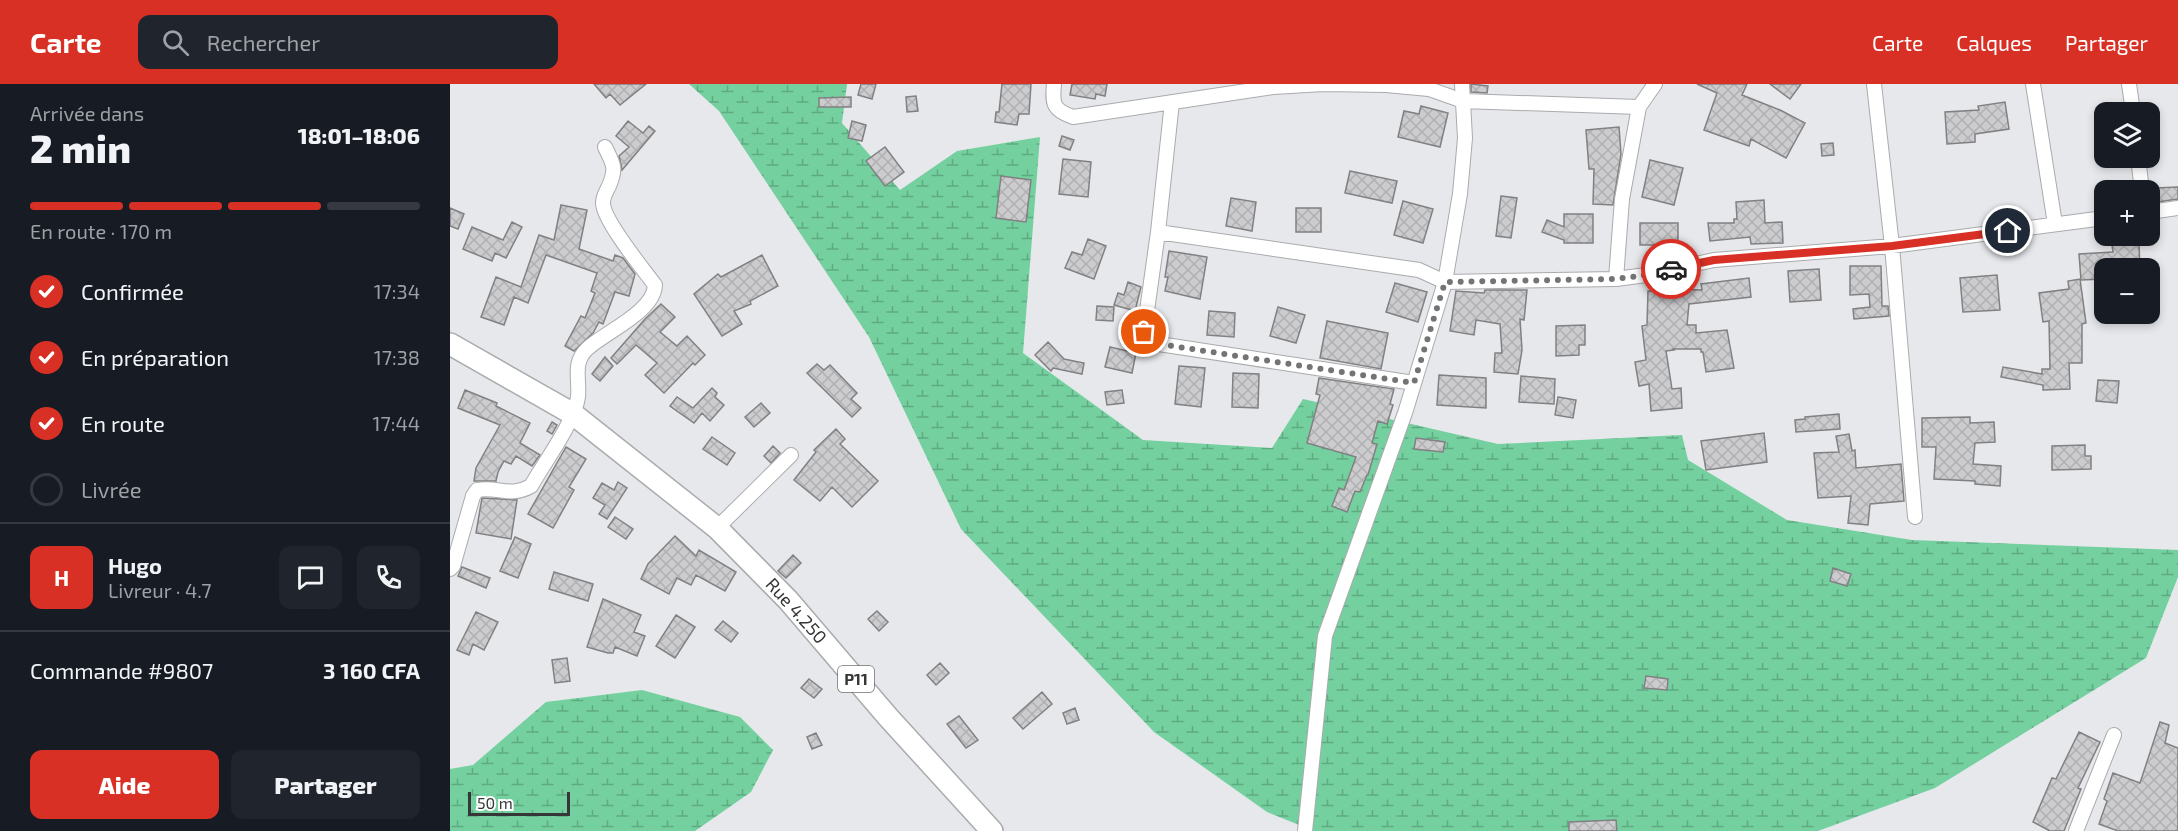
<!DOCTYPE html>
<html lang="fr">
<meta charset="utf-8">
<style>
body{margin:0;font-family:"Exo 2",sans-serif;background:#20242c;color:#f1f3f6;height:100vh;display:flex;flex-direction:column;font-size:22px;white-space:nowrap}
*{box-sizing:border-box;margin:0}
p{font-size:20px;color:#9ea1a6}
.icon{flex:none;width:33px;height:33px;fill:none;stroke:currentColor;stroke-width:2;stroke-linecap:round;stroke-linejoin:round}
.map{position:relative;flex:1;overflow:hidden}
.sheet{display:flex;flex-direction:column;background:#171b24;width:450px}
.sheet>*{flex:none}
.controls{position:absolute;left:1644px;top:18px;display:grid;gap:12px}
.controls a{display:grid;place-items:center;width:66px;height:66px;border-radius:12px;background:#171b24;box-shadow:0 3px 9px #0003;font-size:30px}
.scale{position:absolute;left:18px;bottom:15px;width:102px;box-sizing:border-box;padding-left:6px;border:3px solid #353637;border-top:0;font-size:16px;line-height:21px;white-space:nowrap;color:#353637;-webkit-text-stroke:4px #fff;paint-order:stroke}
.pin{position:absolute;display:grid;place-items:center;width:51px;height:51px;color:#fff;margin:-26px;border:3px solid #fff;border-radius:50%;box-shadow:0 2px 6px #0007}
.courier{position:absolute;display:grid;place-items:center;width:60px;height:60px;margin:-30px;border:4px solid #d93025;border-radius:50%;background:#fff;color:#222;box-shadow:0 2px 8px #0007}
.overview em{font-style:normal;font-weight:800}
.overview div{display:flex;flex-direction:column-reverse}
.overview{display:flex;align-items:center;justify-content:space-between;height:102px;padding:0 30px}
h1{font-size:39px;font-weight:800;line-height:45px}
.bar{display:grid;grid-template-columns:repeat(4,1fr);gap:9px 6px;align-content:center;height:72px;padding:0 30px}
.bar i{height:8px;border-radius:4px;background:#363941}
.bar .current{background:#d93025}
.bar p{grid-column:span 4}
.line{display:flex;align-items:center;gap:15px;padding:0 30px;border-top:2px solid #363941}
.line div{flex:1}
.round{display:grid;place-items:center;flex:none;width:63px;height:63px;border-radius:12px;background:#20242c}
ol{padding:0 30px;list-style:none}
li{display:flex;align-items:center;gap:18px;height:66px}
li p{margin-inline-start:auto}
li .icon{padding:6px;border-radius:50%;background:#d93025;color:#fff;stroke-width:4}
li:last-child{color:#9ea1a6}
li i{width:33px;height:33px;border:3px solid #363941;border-radius:50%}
.cta{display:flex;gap:12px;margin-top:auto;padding:12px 30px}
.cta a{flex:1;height:69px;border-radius:12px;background:#d93025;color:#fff;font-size:24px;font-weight:800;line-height:69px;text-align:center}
.cta a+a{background:#20242c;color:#f1f3f6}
header{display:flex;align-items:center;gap:36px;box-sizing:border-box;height:84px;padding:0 30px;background:#d93025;color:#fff}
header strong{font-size:28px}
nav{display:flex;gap:33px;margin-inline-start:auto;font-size:21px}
.search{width:420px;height:54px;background:#20242c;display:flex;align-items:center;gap:15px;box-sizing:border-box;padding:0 21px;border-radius:12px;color:#9ea1a6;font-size:22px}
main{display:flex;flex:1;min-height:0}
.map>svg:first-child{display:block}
</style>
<header>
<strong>Carte</strong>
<div class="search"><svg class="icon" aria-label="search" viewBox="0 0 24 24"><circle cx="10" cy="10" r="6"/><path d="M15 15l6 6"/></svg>Rechercher</div>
<nav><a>Carte</a><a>Calques</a><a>Partager</a></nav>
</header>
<main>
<section class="sheet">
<div class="overview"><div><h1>2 min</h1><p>Arrivée dans</p></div><em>18:01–18:06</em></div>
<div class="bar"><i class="current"></i><i class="current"></i><i class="current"></i><i></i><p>En route · 170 m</p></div>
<ol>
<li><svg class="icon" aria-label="check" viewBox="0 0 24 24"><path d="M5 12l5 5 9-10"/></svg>Confirmée<p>17:34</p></li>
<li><svg class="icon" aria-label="check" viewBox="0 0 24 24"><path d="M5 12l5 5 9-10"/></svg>En préparation<p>17:38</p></li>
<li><svg class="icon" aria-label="check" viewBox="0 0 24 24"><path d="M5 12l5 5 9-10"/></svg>En route<p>17:44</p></li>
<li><i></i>Livrée</li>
</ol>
<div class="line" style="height:108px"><b class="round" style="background:#d93025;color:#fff">H</b><div><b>Hugo</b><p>Livreur · 4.7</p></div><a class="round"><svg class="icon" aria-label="chat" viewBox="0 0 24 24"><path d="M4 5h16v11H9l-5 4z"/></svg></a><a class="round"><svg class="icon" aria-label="phone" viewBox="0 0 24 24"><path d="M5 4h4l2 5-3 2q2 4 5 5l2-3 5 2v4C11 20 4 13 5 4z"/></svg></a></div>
<div class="line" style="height:78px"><div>Commande #9807</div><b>3 160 CFA</b></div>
<div class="cta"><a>Aide</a><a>Partager</a></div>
</section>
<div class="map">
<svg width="1728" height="747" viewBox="0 0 1728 747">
<defs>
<pattern id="wetland-marsh" width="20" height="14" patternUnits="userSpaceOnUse" patternTransform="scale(1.5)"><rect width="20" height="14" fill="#74d19f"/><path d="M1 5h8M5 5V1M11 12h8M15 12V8" fill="none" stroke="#60aa82"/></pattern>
<pattern id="building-cross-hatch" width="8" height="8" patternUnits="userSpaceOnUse" patternTransform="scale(1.5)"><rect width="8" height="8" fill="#cccbce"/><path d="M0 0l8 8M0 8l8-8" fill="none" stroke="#b0afb2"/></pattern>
</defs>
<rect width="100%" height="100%" fill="#e6e8eb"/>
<!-- wetland -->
<path fill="url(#wetland-marsh)" d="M239 0H397L392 39 450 106 507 67 590 53 573 269 693 356 822 364 853 315 1048 360 1232 351 1238 376 1337 436 1462 456 1728 466V493L1696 574 1485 704 1368 747H864L817 728 704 648 511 445 419 253 269 27Z
M192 606 290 633 323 666 301 708 245 747H0V685L23 681 96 618Z"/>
<!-- building -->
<path fill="url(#building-cross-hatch)" stroke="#818082" stroke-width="1.5" d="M144 0H196L170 21 160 10 156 14Z
M411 0H426L422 15 408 11Z
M552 0H581L579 30H569L567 41 545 38 546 28H549Z
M622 0H657L655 12 646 10 645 15 620 11Z
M1021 0 1038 2 1037 9 1021 8Z
M1247 0H1297L1292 11 1330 26 1355 39 1336 74 1301 55 1299 62 1254 46 1267 9Z
M1320 0H1351L1340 15Z
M466 12 468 27 457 28 456 13Z
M401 13V23H369V14Z
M1555 18 1559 45 1525 50V58L1497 60 1495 28 1529 26 1528 22Z
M971 22 998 29 990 63 948 53 954 27 969 30Z
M178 37 193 49 199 42 205 47 172 86 169 72 179 63 166 52Z
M402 37 416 41 412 57 398 54Z
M1169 43 1171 70 1163 121 1143 120 1144 85H1139L1136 46Z
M612 52 624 56 620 66 609 62Z
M1383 59 1384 71 1372 72 1371 60Z
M435 63 454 88 435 102 416 77Z
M613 75 641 78 638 113 609 110Z
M1200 76 1233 84 1224 121 1192 113Z
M900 87 947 97 942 119 895 109Z
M551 92 581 96 576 138 546 134Z
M1728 103V115L1707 118 1706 104Z
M1051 112 1067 114 1061 154 1046 152Z
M781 114 806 118 802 147 776 142Z
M1314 116 1315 139 1332 138 1333 159 1301 160 1300 153 1260 157 1258 139H1284V135H1287L1286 118Z
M953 117 983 125 973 159 944 151Z
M111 121 137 126 129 165 163 177 165 171 173 174 185 190 179 212 165 208 153 240 149 238 143 249 124 267 115 262 131 232 135 234 145 209 141 207 147 189 96 171 78 219 64 213 54 241 31 233 46 193 71 203 89 151 104 156Z
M0 124 14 130 8 145 0 142Z
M846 124H871V148H846Z
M1114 130H1143V159H1114V156L1092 148 1097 136 1114 143Z
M62 138 72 143 56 174 45 169 42 177 13 165 22 143 53 156Z
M1190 139H1228V161H1190Z
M638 155 656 162 644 195 615 184 622 168 632 171Z
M1689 160 1690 184H1654V195L1631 196 1629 170 1663 168 1662 161Z
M719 167 757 173 750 215 715 207 718 193H715Z
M312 171 328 202 300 217 301 220 284 227 292 240 272 252 244 210 268 190 271 193Z
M1400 182H1431L1432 222H1438L1439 232 1404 235 1403 225 1420 223 1419 210 1400 211Z
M1369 185 1371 216 1340 218 1338 187Z
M1547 191 1550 226 1513 228 1510 194Z
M1299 194 1301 213 1239 220 1237 241H1246V249L1277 246 1284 284 1256 288 1253 268H1251V265H1223L1224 266 1216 267 1222 305 1231 304 1232 324 1201 327 1199 300 1189 302 1185 278 1196 276 1192 242 1197 241 1198 207 1216 208 1217 205 1252 206 1251 200Z
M1630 195 1636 239 1632 240V279H1619L1620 305 1593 306V301L1551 293 1553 283 1592 290V285H1600L1599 237 1593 238 1589 209 1619 205 1618 197Z
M678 198 691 203 685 227 664 221 668 209 674 211Z
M945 199 977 208 968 238 936 228Z
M1035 206H1077L1074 236 1070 235 1072 266 1068 290 1044 288 1045 269H1052L1050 240 1026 236 1024 251 1000 247 1006 207 1034 209Z
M211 220 225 233 210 248 227 262 237 252 255 271 245 281 243 279 214 309 195 291 207 279 186 261 167 280 161 274 195 235Z
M647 222 664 223 663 237 646 236Z
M828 223 855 231 846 259 820 252Z
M759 227 785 229 784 253 757 251Z
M877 237 938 249 931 285 870 274Z
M1135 241V261H1129V271L1106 272V242Z
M598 258 614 275 634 279 632 290 603 284 601 287 585 271Z
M660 263 686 269 682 289 655 283Z
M155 273 163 282 150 297 142 290Z
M367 280 374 286 380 281 407 309 401 315 411 324 402 333 357 289Z
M729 282 755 284 751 323 725 320Z
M783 289 809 290 808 324 782 323Z
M989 291 1036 294V324L987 321Z
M1071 292 1105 295 1104 320 1069 318Z
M869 294 944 305 940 320 943 321 937 340 928 337 922 359 927 360 918 391H917L910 408 905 407 897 428 882 422 889 404 894 406 906 373 857 359 870 311 866 310Z
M1648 296 1669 297 1667 319 1646 317Z
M262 304 267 309 265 313 274 321 260 337 252 329 244 339 220 322 227 313 243 324Z
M15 306 47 319 46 322 80 339 70 359 90 371 82 382 66 372 61 380 54 377 48 388 46 397H24L26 384 50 341 8 324Z
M672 306 674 319 657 321 655 308Z
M1108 313 1126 316 1123 334 1105 331Z
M311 319 320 329 304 343 295 333Z
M1389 330 1390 345 1346 348 1345 336 1355 335V333Z
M1520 333V339L1544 338 1545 358 1525 359 1523 380 1551 382 1550 402 1525 400V397L1484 395 1486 363H1472V334Z
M102 338 107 341 102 350 97 347Z
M386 345 395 355 390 360 428 397 402 423 382 403 370 417 344 396 366 368 364 366Z
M1314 349 1317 378 1256 386 1251 357Z
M1399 350 1402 367 1405 366 1406 384 1451 380 1454 417 1420 420 1418 441 1398 439 1401 412 1368 414 1364 369 1389 368 1386 352Z
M262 353 285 369 277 381 253 365Z
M966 354 995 358 993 368 964 365Z
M1635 361V372H1641V385L1602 386V362Z
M323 362 330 369 321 379 314 372Z
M116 363 136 375 119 403 124 406 103 444 78 430Z
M168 398 177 404 157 435 149 430 155 421 143 414 152 399 164 406Z
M32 414 67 416 61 455 26 449Z
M165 433 183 445 176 455 158 443Z
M225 452 246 472 249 466 286 488 275 507 246 491 241 501 227 494 219 510 191 495 198 480Z
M65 453 81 460 68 494 50 487Z
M343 471 351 479 336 494 328 487Z
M12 483 40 494 36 504 8 492Z
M1383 484 1401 490 1397 502 1380 497Z
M104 488 143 500 138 517 99 505Z
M153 515 191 531 184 548 195 552 187 572 165 563 163 569H158L137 563Z
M427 527 438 538 429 547 418 535Z
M26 528 48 538 34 566 23 560 19 571 7 566Z
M226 531 245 543 225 574 206 562Z
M273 537 288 549 281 558 265 546Z
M117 574 120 597 105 599 102 576Z
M490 579 499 589 486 601 477 591Z
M1196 592 1218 595 1217 606 1194 604Z
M359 595 372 605 364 614 351 604Z
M592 608 602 620 573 645 563 634Z
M625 624 629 636 617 640 613 629Z
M509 632 528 656 516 664 497 640Z
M1710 638 1719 641 1715 659 1728 664V747H1668L1649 740 1657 717 1654 715 1663 689 1690 699Z
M1629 648 1650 658 1628 704 1631 705 1614 747H1600L1583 738 1602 694 1606 695Z
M366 649 372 661 362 665 357 653Z
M1166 736 1167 747H1119V738Z"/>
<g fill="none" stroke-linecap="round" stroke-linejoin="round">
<!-- minor casing -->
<g stroke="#a9abad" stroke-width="16">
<path id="minor" d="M604 0C602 20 603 26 623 33L823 3 874 0 936 1 979 5 1013 17 1189 23 1205 0
M1424 0 1442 162 1465 433
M1583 0 1605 140
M1679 0 1683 28
M722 18 708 148 694 248 700 257 709 260 964 299
M1688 74 1692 106
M1700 128 1728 124
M708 148 969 186 995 198 1166 195 1196 191 1264 176 1442 162 1654 134
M1166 195 1172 115 1189 23
M267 444 341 371
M0 485 3 482 23 412 27 406C48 402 60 414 81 402 94 379 125 337 128 313 130 296 122 279 137 265 155 248 204 228 205 201 193 185 153 136 153 119 153 112 156 108 159 102 167 83 163 80 155 63
M855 747 875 552 955 329 995 198 1010 110 1015 54 1012 0
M1626 747 1664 651"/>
</g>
<!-- primary casing -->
<g stroke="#a9abad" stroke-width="24">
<path id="primary" d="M0 260 123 330 267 444 338 516 438 633 542 747"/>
</g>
<!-- minor -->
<use href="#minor" stroke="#fff" stroke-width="14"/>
<!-- primary -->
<use href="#primary" stroke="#fff" stroke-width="21"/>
</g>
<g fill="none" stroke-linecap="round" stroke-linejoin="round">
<!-- done -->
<path stroke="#737476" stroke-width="6" stroke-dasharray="0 10.8" d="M694 248 700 257 709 260 964 299 995 198 1166 195 1196 191 1221 185"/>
<!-- route -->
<path stroke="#d93025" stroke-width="8" d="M1221 185 1264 176 1442 162 1558 147"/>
</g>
<g text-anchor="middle" stroke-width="4.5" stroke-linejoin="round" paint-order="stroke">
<!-- shield labels -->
<rect fill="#fff" stroke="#727273" stroke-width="1.5" x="388" y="582" width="36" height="26" rx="4.5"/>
<g font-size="16" font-weight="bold" fill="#353637">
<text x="406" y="601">P11</text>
</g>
<!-- street labels -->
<g font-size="18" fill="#353637" stroke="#fff">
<text transform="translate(346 527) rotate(48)" y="6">Rue 4.250</text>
</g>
</g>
</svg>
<div class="controls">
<a><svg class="icon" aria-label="layers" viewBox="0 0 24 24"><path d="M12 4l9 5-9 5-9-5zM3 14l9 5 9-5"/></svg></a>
<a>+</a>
<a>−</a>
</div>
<div class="scale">50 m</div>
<div class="pin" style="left:694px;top:248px;background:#ea580c"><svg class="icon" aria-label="bag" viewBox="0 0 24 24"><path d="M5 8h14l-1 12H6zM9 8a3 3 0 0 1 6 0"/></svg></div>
<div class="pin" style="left:1558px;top:147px;background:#1f2937"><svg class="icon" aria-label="home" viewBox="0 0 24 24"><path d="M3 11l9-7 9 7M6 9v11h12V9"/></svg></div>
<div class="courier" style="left:1221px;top:185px"><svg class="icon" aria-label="car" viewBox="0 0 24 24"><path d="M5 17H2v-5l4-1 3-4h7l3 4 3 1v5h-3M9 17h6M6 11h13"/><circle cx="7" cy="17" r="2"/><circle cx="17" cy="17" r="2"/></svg></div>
</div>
</main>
